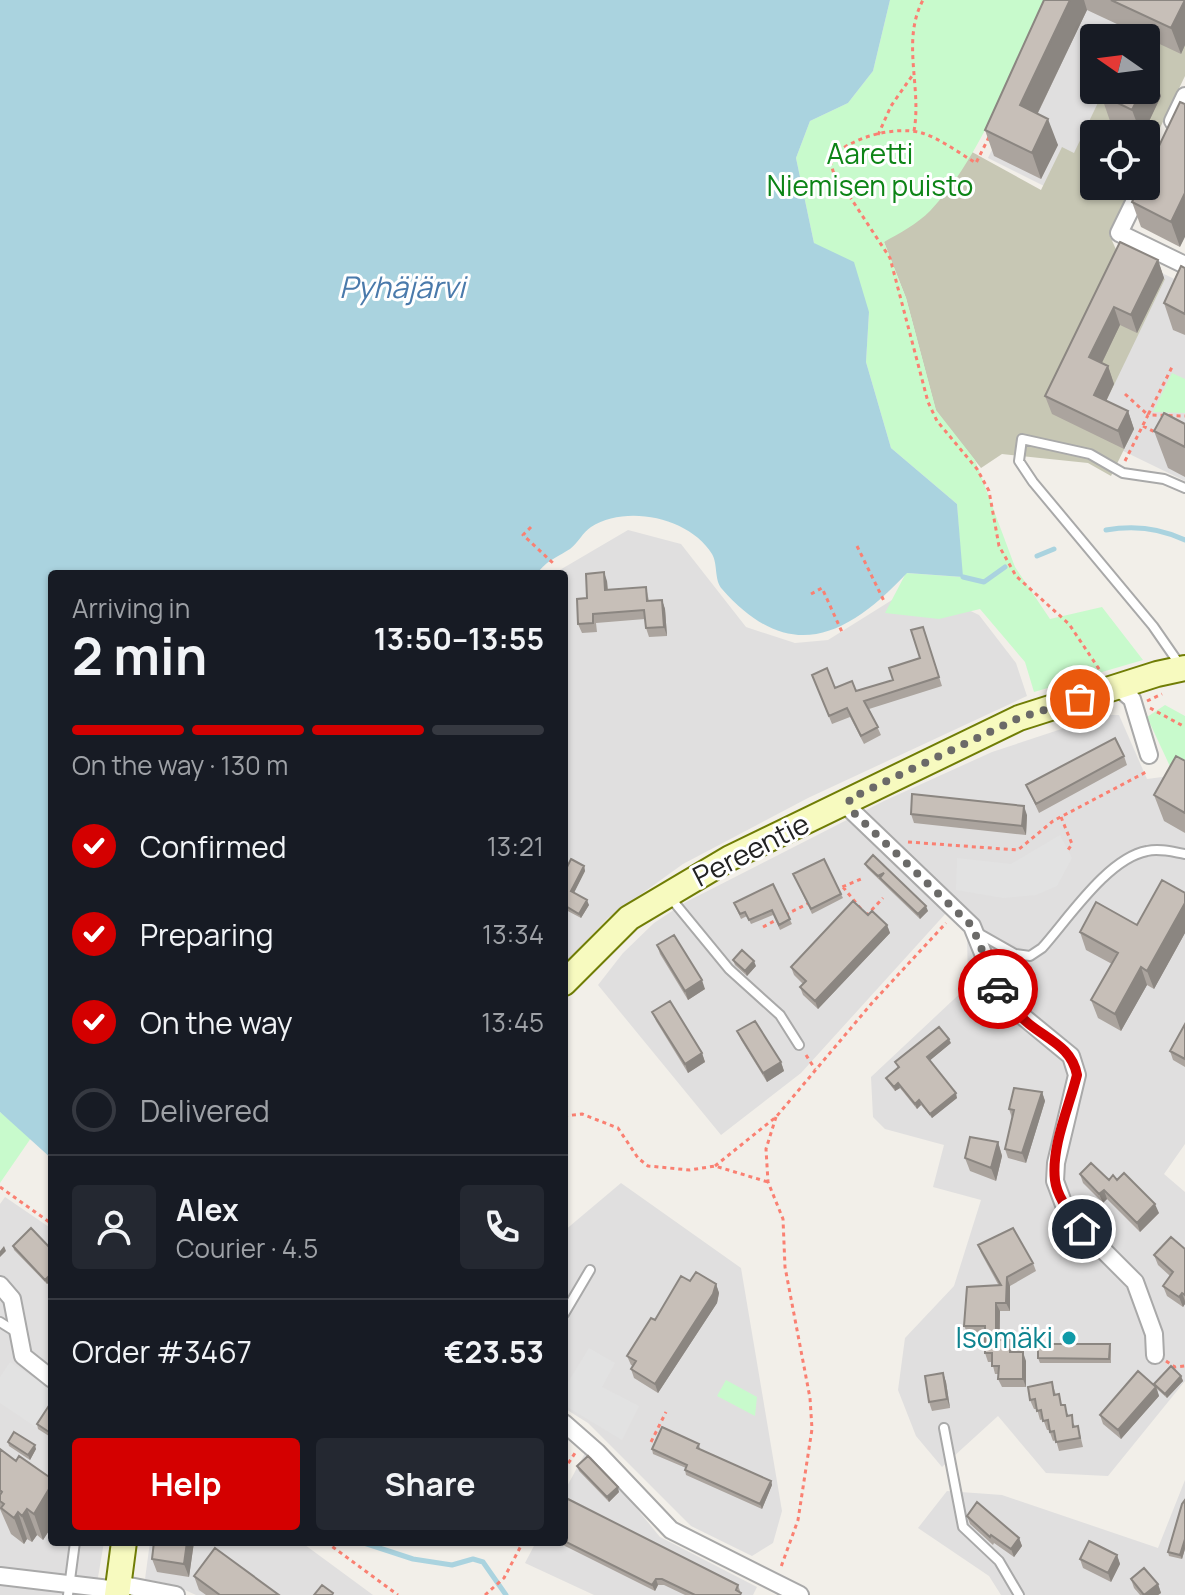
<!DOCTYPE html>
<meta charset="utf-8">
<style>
body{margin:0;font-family:Manrope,sans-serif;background:#242831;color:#f1f3f6;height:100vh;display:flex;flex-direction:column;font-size:30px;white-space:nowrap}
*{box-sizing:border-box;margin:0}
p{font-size:26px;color:#9ea1a6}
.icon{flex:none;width:44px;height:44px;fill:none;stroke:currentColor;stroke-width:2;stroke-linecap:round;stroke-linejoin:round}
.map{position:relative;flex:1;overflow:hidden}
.panel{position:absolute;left:48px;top:570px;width:520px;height:976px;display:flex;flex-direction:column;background:#171b24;border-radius:8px;box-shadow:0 2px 6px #0004}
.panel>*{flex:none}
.needle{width:52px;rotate:284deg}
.buttons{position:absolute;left:1080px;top:24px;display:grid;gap:16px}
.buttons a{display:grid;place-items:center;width:80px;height:80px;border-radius:8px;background:#171b24;box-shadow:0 2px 6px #0004;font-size:40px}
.pin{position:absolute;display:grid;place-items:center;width:68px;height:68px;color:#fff;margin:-34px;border:4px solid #fff;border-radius:50%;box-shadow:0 2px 8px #0007}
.courier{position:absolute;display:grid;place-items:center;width:80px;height:80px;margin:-40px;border:6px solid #d40000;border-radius:50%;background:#fff;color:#222;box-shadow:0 2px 10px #0007}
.headline em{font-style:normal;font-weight:700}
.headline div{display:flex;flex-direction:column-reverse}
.headline{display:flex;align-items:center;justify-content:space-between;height:136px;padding:0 24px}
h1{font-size:52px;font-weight:700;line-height:60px}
.bar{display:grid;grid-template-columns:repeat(4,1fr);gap:12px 8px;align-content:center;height:96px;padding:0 24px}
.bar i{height:10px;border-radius:6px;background:#363941}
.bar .on{background:#d40000}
.bar p{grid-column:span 4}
.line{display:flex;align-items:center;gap:20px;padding:0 24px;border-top:2px solid #363941}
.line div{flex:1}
.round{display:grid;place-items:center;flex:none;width:84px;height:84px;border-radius:8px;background:#242831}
ol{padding:0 24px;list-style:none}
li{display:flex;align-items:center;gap:24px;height:88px}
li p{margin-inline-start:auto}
li .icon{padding:8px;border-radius:50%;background:#d40000;color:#fff;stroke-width:4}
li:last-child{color:#9ea1a6}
li i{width:44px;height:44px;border:4px solid #363941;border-radius:50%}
.button{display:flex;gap:16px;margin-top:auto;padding:16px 24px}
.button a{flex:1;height:92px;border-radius:8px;background:#d40000;color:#fff;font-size:32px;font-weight:700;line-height:92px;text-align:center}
.button a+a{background:#242831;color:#f1f3f6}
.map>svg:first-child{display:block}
</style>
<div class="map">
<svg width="1185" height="1595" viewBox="0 0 1185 1595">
<rect width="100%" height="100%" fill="#f2efe9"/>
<!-- residential -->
<path fill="#e0dfdf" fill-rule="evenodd" d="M1064 0H1173L1146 134H1094V186L1112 220 988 158ZM1094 38H1146V90H1094Z
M1128 257 1185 284V481L1051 416Z
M628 530 681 544 746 627 795 643 828 640 916 585 979 615 1016 663 1027 696 808 798 683 864 608 918 564 964V574H553Z
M1104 715H1119L1147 779 1185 774V1144L1164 1174 1185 1192V1381L1108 1476 1046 1473 998 1416 942 1467 916 1436 898 1390 905 1338 954 1286 981 1200 933 1187 944 1145 885 1129 873 1117 871 1077 968 986 967 932 947 912 801 1073 721 1135 598 985 623 953 654 923 686 902 884 801 992 752Z
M621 1183 741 1268 782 1511 773 1543 752 1556 691 1526 588 1423 564 1408V1231Z
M5 1197 52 1229V1542H104L95 1595H0V1204Z
M585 1453 597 1460 660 1537 757 1587 753 1595H594L525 1563 536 1542H564V1492Z
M1185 1480V1595H1001L989 1576 918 1528 947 1491 1002 1495 1158 1548Z
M150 1542H301L373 1595H196L174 1585 145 1579Z"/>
<!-- construction -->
<path fill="#c7c7b4" d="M1047 0 972 152 1041 190 1062 147 1074 153 1104 90H1146V38H1128L1146 0H1185V76L1146 157V134H1094V186H1132L1109 234 1119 256 1165 279 1101 412 1134 429 1111 476 1088 463 1002 454 981 468 936 411 906 298 884 242Z"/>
<!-- park -->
<path fill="#c8facc" d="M890 0H1047C1015 64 980 160 930 211 917 224 900 233 884 242L906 298 936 410 975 460 1015 567 1050 619 1102 607 1143 660 1034 692 1025 662 980 609 939 619 885 613 906 573 962 577 957 504 891 448 866 362 869 312 814 243 796 158 810 121 848 103 873 71Z
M1172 373 1185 379V413L1153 412Z
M1165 705 1185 716V774L1174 775 1147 717Z
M0 1112 31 1138 0 1183Z
M726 1380 757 1397 755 1416 717 1396Z"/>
<!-- parking -->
<path fill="#e2e2e2" d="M1060 835 1072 858 1057 886 1036 895 1003 898 956 890 957 858 1011 864Z
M589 1348 615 1363 602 1387 639 1406 622 1440 564 1405V1389Z
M10 1362 52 1390V1438L0 1403V1377Z"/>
<!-- water -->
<path fill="#aad3df" d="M0 0H890L873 71 848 103 810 121 796 158 814 243 854 262 869 312 866 362 891 448 957 504 963 577 907 573C846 638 789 665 722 589 714 580 718 564 712 554 690 518 627 504 591 527 583 532 578 543 570 549 556 558 547 560 537 574H52V1159L0 1112Z"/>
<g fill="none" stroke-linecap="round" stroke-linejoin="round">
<!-- stream -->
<path stroke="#aad3df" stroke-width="5" d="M1106 530C1133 525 1160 528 1185 540
M1037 556 1054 549
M963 577 984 582 1005 567
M361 1542 413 1559 452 1565 473 1559 483 1562 506 1595"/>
<!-- lane casing -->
<g stroke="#a9a9a9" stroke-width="12">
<path id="lane" d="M1180 665 1153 626 1033 482 1019 461 1022 439 1090 454 1123 473 1164 479 1185 488
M669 896 729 969 780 1015 799 1045
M978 933 1015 954 1030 956 1042 948C1068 919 1108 858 1147 851 1160 848 1173 852 1185 854
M564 1314 590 1270
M0 1322 16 1332
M944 1428 963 1527 999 1561 1019 1595
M68 1595 75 1542"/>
</g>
<!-- street casing -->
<g stroke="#a9a9a9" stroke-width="20">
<path id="street" d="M1173 121 1185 96
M1142 186 1119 233 1185 265
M1119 688 1132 699 1149 755
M849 799 852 811 972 926 995 983 1010 1006 1071 1056 1077 1075 1056 1163 1055 1181 1064 1205 1082 1229 1135 1282 1154 1334 1155 1355
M0 1285 12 1299 23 1356 52 1379
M564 1423 597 1452 671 1530 800 1595
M0 1576 118 1590
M119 1584 176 1595"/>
</g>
<!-- secondary casing -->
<g stroke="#707d05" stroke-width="28">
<path id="secondary" d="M564 983 629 918 730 858 1019 718 1157 674 1185 668
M117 1595 124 1542"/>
</g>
<!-- path -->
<path stroke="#fa8072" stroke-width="3" stroke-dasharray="4 4" stroke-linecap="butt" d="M914 131C922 87 901 41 923 0
M878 135 891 106 914 73
M989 137 976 163C959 153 941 139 922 133 895 125 847 138 830 160L833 171 890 258 928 402 937 421 977 469 989 491 999 546 1016 576 1069 624 1101 672
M1125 394 1148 415 1172 367
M1143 426 1157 433
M1125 461 1148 415 1185 416
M531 527 523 535 553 563
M857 546 884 601
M811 594 822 588 842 632
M1147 701 1162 694
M1150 708 1185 727
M1061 817 1072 844 1068 850
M908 842 1018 850 1053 821 1148 771
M843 887 861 909
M835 890 861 879
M785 915 811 902
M866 916 883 898
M763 927 778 919
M806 1055 815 1069
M564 1116 582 1114 618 1128 638 1158 648 1166 690 1170 715 1166 768 1182
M776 1117 766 1149 768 1182 783 1219 785 1267 810 1398 812 1429 798 1520 781 1567
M715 1166 776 1117 872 1003 946 923
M0 1187 52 1224
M1166 1361 1175 1367 1185 1366
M651 1442 666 1412
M564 1470 575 1453
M326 1542 398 1595
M485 1595 504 1578 523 1542"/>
<!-- lane -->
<use href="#lane" stroke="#fff" stroke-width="8"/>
<!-- street -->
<use href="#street" stroke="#fff" stroke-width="16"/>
<!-- secondary -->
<use href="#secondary" stroke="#f7fabf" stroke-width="24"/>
</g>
<!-- wall -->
<path fill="#aba49e" d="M1044 0H1185V45L1181 54 1087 10 1038 113 1058 145 1041 179 994 156 985 130Z
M1101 95 1161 96 1143 134H1137L1110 121Z
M1180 102V247L1141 227 1132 202Z
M1120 242 1158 260 1164 278 1137 333 1120 325 1102 363 1108 366 1114 384 1106 401 1128 411 1134 429 1124 449 1052 414 1045 396Z
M1185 268V335L1173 330 1164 303Z
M1185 424V477L1168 468 1154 431Z
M607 581 608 590 646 587 649 601 662 600 665 609 667 636 649 637 646 628 645 619 596 623 597 632 582 633 578 624 587 598Z
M923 627 942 686 869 709 881 735 864 744 850 717 832 724 812 675 835 688 856 691 893 680 920 658Z
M1124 756 1127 765 1039 813 1026 785Z
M1185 761V833L1164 821 1154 795Z
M911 814 1027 815 1026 835 914 823Z
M873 855 928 911 920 919 867 868 865 864Z
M584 866 585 871 574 892 589 905 581 918 564 909V873Z
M793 874 841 894 843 898 812 914Z
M773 884 792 924 780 930 773 915 751 924 747 916 741 919 736 908Z
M1185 893V933L1154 989 1147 985 1121 1031 1098 1018 1091 1000 1112 964 1086 950 1080 932 1137 925Z
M868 915 887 925 890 933 818 1009 803 995 800 987 803 984 794 975 791 967Z
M657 945 705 989 688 1000 660 954Z
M733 960 756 966 747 976 735 965Z
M652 1012 702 1053 705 1062 688 1073 656 1021Z
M1185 1024V1067L1173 1060 1170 1051Z
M737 1031 781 1062 784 1071 767 1082 741 1040Z
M951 1043 929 1061 957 1098 932 1118 921 1105 917 1109 900 1088 895 1091 888 1082 886 1078 898 1068 895 1062Z
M1042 1092 1045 1101 1026 1163 1008 1158 1005 1149 1012 1118 1009 1109Z
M998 1142 1002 1156 996 1181 970 1171 965 1158Z
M1080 1174 1159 1213 1140 1232 1107 1199 1103 1203 1083 1183Z
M978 1245 1033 1263 1036 1271 1010 1286V1311H1000V1340L1013 1348V1352L1026 1361V1387H1002L998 1379 999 1374H995L992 1362H988L985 1353V1334H968L964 1326 999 1286 981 1253Z
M13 1246 52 1250V1279L47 1284 14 1250Z
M1185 1249V1304L1183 1307 1167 1296 1163 1286 1170 1276 1158 1265 1154 1255Z
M690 1281 716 1284 719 1293 717 1303 658 1393 634 1378 631 1369 633 1366 631 1365 627 1356 655 1320Z
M1110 1344 1111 1348V1363H1040L1038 1358Z
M943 1373 946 1382 950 1408 932 1411 929 1402Z
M1181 1376 1183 1381 1167 1398 1157 1389 1159 1396 1121 1439 1103 1424 1100 1415 1155 1386 1154 1384Z
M1052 1382 1056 1395 1075 1426H1078L1083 1447 1059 1451 1056 1440 1053 1441 1049 1430H1047L1043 1419 1040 1420 1037 1409H1034L1030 1400Z
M52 1401V1438L38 1429 37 1424Z
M8 1442 36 1449 30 1460 9 1446Z
M699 1444 700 1449 771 1481 772 1485 762 1509 686 1475 685 1470 686 1468 653 1454 652 1449Z
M0 1449 16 1461 52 1479V1526L43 1540 37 1535 32 1542 27 1539 24 1544 11 1534 0 1509Z
M577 1466 619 1492 609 1502 579 1471Z
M1185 1500V1549L1182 1559 1169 1556 1168 1552Z
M564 1502 738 1585 740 1591 739 1592 741 1595H685L664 1585H658L655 1591 557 1542H564Z
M967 1516 1019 1538 1022 1546 1014 1557 994 1543 993 1545 970 1524Z
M154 1542H194L189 1577 157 1572 152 1559Z
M1117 1555 1120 1564 1111 1582 1083 1568 1080 1559Z
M194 1576 279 1595H206L199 1590Z
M1131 1579 1158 1584 1161 1593 1158 1595H1140L1134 1588Z"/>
<!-- shaded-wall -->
<path fill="#8b8681" d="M1070 0H1084L1087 10 1029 131 1020 105Z
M1185 0V45L1181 54 1171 28Z
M1152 70 1161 96 1143 134H1141L1132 110 1142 90H1146V82Z
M1048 119 1058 145 1041 179 1032 153Z
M1185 193V237L1180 247 1171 222Z
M1158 260 1164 278 1137 333 1131 315Z
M1114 307 1120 325 1096 375 1089 357Z
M1108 366 1114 384 1101 412 1094 395Z
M1128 411 1134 429 1124 449 1118 431Z
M604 572 607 581 608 599 605 590Z
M662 600 665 609 667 636 664 627Z
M1024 806 1027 815 1026 835 1022 826Z
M584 866 585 871 573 895 571 891Z
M587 900 589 905 581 918 579 914Z
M1185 903V933L1154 989 1147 971Z
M926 906 928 911 920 919 918 914Z
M887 925 890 933 818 1009 815 1001Z
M754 961 756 966 747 976 745 971Z
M1141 967 1147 985 1121 1031 1115 1014Z
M702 980 705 989 688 1000 685 991Z
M949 1039 951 1043 928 1062 927 1057Z
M702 1053 705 1062 688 1073 685 1064Z
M781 1062 784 1071 767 1082 763 1073Z
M898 1083 900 1088 895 1091 894 1087Z
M1042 1092 1045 1101 1026 1163 1022 1153Z
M956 1093 957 1098 932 1118 930 1114Z
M919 1100 921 1105 917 1109 915 1104Z
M998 1142 1002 1156 996 1181 991 1168Z
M1104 1190 1107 1199 1103 1203 1099 1194Z
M1155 1204 1159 1213 1140 1232 1137 1223Z
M4 1246 6 1251 0 1257V1251Z
M52 1273V1279L47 1284 45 1280Z
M1007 1277 1010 1286V1311L1006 1303Z
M716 1284 719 1293 717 1303 658 1393 655 1384Z
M1182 1293 1185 1301V1304L1183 1307 1179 1297Z
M996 1303 1000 1311 999 1348 996 1340Z
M1023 1352 1026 1361V1387L1023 1379Z
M943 1373 946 1382 950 1408 947 1399Z
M1181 1376 1183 1381 1167 1398 1165 1394Z
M1156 1387 1159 1396 1121 1439 1118 1430Z
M566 1434 568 1441 564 1449V1437Z
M35 1445 36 1449 30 1460 28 1455Z
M771 1481 772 1485 762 1509 760 1504Z
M52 1484V1526L43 1540 34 1514Z
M618 1487 619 1492 609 1502 607 1497Z
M27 1509 37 1535 32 1542 22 1516Z
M18 1512 27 1539 24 1544 14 1518Z
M1019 1538 1022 1546 1014 1557 1011 1549Z
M1185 1539V1549L1182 1559 1180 1555Z
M187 1542H194L189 1577 184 1564Z
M1117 1555 1120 1564 1111 1582 1108 1573Z
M656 1579 658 1585 655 1591 652 1585Z
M1158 1584 1161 1593 1158 1595H1144Z"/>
<!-- building -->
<path fill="#c7bfb8" stroke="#8b8681" stroke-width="2" d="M1044 0H1070L1020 105 1048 119 1032 153 985 130Z
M1111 0H1185L1171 28Z
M1146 67 1152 70 1146 82Z
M1103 90H1142L1132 110 1101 95Z
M1180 102 1185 104V193L1171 222 1132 202 1139 186H1146V173Z
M1120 242 1158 260 1131 315 1114 307 1089 357 1108 366 1094 395 1128 411 1118 431 1045 396Z
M1181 266 1185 268V314L1164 303Z
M1164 413 1185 424V447L1154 431Z
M604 572 605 590 646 587 647 601 662 600 664 627 646 628 644 610 593 614V623L578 624 577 599 587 598 586 574Z
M923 627 939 677 864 701 878 727 861 736 847 708 829 716 812 675 827 668 835 688 852 681 856 691 893 680 889 668 920 658 911 630Z
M1115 738 1124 756 1036 804 1026 785Z
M1176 756 1185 761V813L1154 795Z
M912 794 1024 806 1022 826 911 814Z
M873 855 926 906 918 914 880 878 884 873 878 876 865 864Z
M571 859 584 866 571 891 587 900 579 914 564 905V873Z
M824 859 841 894 811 909 793 874Z
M1162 880 1185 893V903L1147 971 1141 967 1115 1014 1091 1000 1118 953 1080 932 1096 902 1137 925Z
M773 884 790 919 779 925 772 910 749 920 745 912 740 914 734 903Z
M853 901 868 915 872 911 887 925 815 1001 800 987 806 981 791 967Z
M674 935 702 980 685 991 657 945Z
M742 950 754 961 745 971 733 960Z
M670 1001 702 1053 685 1064 652 1012Z
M755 1021 781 1062 763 1073 737 1031Z
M1185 1024V1059L1170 1051Z
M939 1027 949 1039 927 1057 956 1093 930 1114 919 1100 915 1104 898 1083 894 1087 886 1078 899 1067 895 1062Z
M1014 1088 1042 1092 1022 1153 1005 1149 1014 1110 1009 1109Z
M970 1137 998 1142 991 1168 965 1158Z
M1091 1163 1109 1180 1113 1175 1117 1180 1124 1173 1155 1204 1137 1223 1104 1190 1099 1194 1080 1174Z
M31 1228 52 1250V1273L45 1280 13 1246Z
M1013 1228 1033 1263 1007 1277 1006 1303H996V1340H1010V1352H1023V1379H998L999 1366H992V1353H985V1326H964L967 1287 1001 1285 978 1245Z
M1171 1237 1185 1249V1295L1182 1293 1179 1297 1163 1286 1173 1272 1154 1255Z
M696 1272 716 1284 713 1294 655 1384 631 1369 636 1361 627 1356 651 1318 655 1320 681 1276 690 1281Z
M1038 1344H1110L1109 1359 1038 1358Z
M1171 1366 1181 1376 1165 1394 1154 1384Z
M1138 1371 1156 1387 1118 1430 1100 1415Z
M943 1373 947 1399 929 1402 925 1376Z
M1052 1382 1054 1395 1059 1394 1061 1405H1065L1067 1416 1072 1415 1073 1427 1078 1426 1080 1438 1056 1442 1054 1431 1050 1432 1048 1420 1043 1421 1041 1410 1037 1411 1035 1399 1030 1400 1028 1387Z
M52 1401V1434L37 1424Z
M662 1427 699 1444 697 1448 771 1481 760 1504 685 1470 687 1465 652 1449Z
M14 1432 35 1445 28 1455 8 1442Z
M0 1449 16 1461 19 1456 52 1479V1484L34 1514 27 1509 22 1516 18 1512 14 1518 1 1508 4 1504 0 1501V1495L2 1492 0 1490Z
M588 1456 618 1487 607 1497 577 1466Z
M566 1498 738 1585 736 1590 741 1593 740 1595H695L662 1579H656L652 1585 564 1541V1502Z
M1185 1500V1539L1180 1555 1168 1552 1182 1504Z
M977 1502 1019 1538 1011 1549 991 1535 990 1537 967 1516Z
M1089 1541 1117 1555 1108 1573 1080 1559Z
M154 1542H187L184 1564 152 1559Z
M215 1548 279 1595H220L194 1576Z
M1144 1568 1158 1584 1144 1595 1131 1579Z
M322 1585 333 1593 332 1595H314Z"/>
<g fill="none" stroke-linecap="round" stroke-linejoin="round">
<!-- done -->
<path stroke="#6b6a68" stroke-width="8" stroke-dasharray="0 14.4" d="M998 989 972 926 852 811 849 799 1019 718 1080 699"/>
<!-- route -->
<path stroke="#d40000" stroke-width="10" d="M998 989C1007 1002 1017 1014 1029 1024 1049 1040 1072 1048 1077 1075 1069 1107 1051 1147 1055 1180 1057 1198 1071 1214 1082 1229"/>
</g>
<!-- markers -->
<circle fill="#0f9aa8" stroke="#fff" stroke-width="3" cx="1069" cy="1338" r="8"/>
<g text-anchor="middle" stroke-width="6" stroke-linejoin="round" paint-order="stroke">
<!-- park labels -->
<g font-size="28" fill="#0c8416" stroke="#fff">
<text x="870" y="164">Aaretti<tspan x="870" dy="32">Niemisen puisto</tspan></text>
</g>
<!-- street labels -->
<g font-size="28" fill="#222" stroke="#fff">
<text transform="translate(751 850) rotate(-27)" y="10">Pereentie</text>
</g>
<!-- culture labels -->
<g font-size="28" fill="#0d838f" stroke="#fff" text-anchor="end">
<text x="1053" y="1348">Isomäki</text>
</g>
<!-- water labels -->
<g font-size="30" font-style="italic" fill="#4a7aab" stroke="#fff">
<text x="402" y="298">Pyhäjärvi</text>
</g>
</g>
</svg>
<div class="buttons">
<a><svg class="needle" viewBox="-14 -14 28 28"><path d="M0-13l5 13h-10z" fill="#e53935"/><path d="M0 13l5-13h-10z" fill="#9ea1a6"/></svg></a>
<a><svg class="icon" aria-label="locate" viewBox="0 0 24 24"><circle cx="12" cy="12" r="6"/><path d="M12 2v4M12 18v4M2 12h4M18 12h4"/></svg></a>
</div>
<div class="pin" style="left:1080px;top:699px;background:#ea580c"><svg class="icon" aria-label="bag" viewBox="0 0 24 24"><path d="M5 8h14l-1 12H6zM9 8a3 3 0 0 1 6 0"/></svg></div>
<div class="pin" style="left:1082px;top:1229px;background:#1f2937"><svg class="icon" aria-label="home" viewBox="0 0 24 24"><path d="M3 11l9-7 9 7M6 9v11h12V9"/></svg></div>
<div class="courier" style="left:998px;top:989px"><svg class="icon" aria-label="car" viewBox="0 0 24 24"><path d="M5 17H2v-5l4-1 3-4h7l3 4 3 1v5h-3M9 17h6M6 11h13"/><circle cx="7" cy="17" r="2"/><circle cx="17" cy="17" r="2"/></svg></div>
<section class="panel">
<div class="headline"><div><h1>2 min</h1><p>Arriving in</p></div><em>13:50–13:55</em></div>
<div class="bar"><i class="on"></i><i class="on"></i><i class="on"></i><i></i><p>On the way · 130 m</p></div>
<ol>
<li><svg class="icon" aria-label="check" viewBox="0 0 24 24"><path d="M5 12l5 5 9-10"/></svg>Confirmed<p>13:21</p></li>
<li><svg class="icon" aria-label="check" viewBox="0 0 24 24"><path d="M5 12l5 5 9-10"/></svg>Preparing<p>13:34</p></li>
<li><svg class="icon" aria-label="check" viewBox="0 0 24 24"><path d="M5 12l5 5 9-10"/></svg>On the way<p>13:45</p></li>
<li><i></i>Delivered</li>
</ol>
<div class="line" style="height:144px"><a class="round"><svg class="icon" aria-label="person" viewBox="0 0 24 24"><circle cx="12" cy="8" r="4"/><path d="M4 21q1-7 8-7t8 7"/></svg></a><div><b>Alex</b><p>Courier · 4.5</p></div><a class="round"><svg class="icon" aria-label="phone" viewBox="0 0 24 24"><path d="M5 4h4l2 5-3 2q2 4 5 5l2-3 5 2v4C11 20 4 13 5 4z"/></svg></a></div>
<div class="line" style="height:104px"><div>Order #3467</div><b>€23.53</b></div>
<div class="button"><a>Help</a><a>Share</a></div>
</section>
</div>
